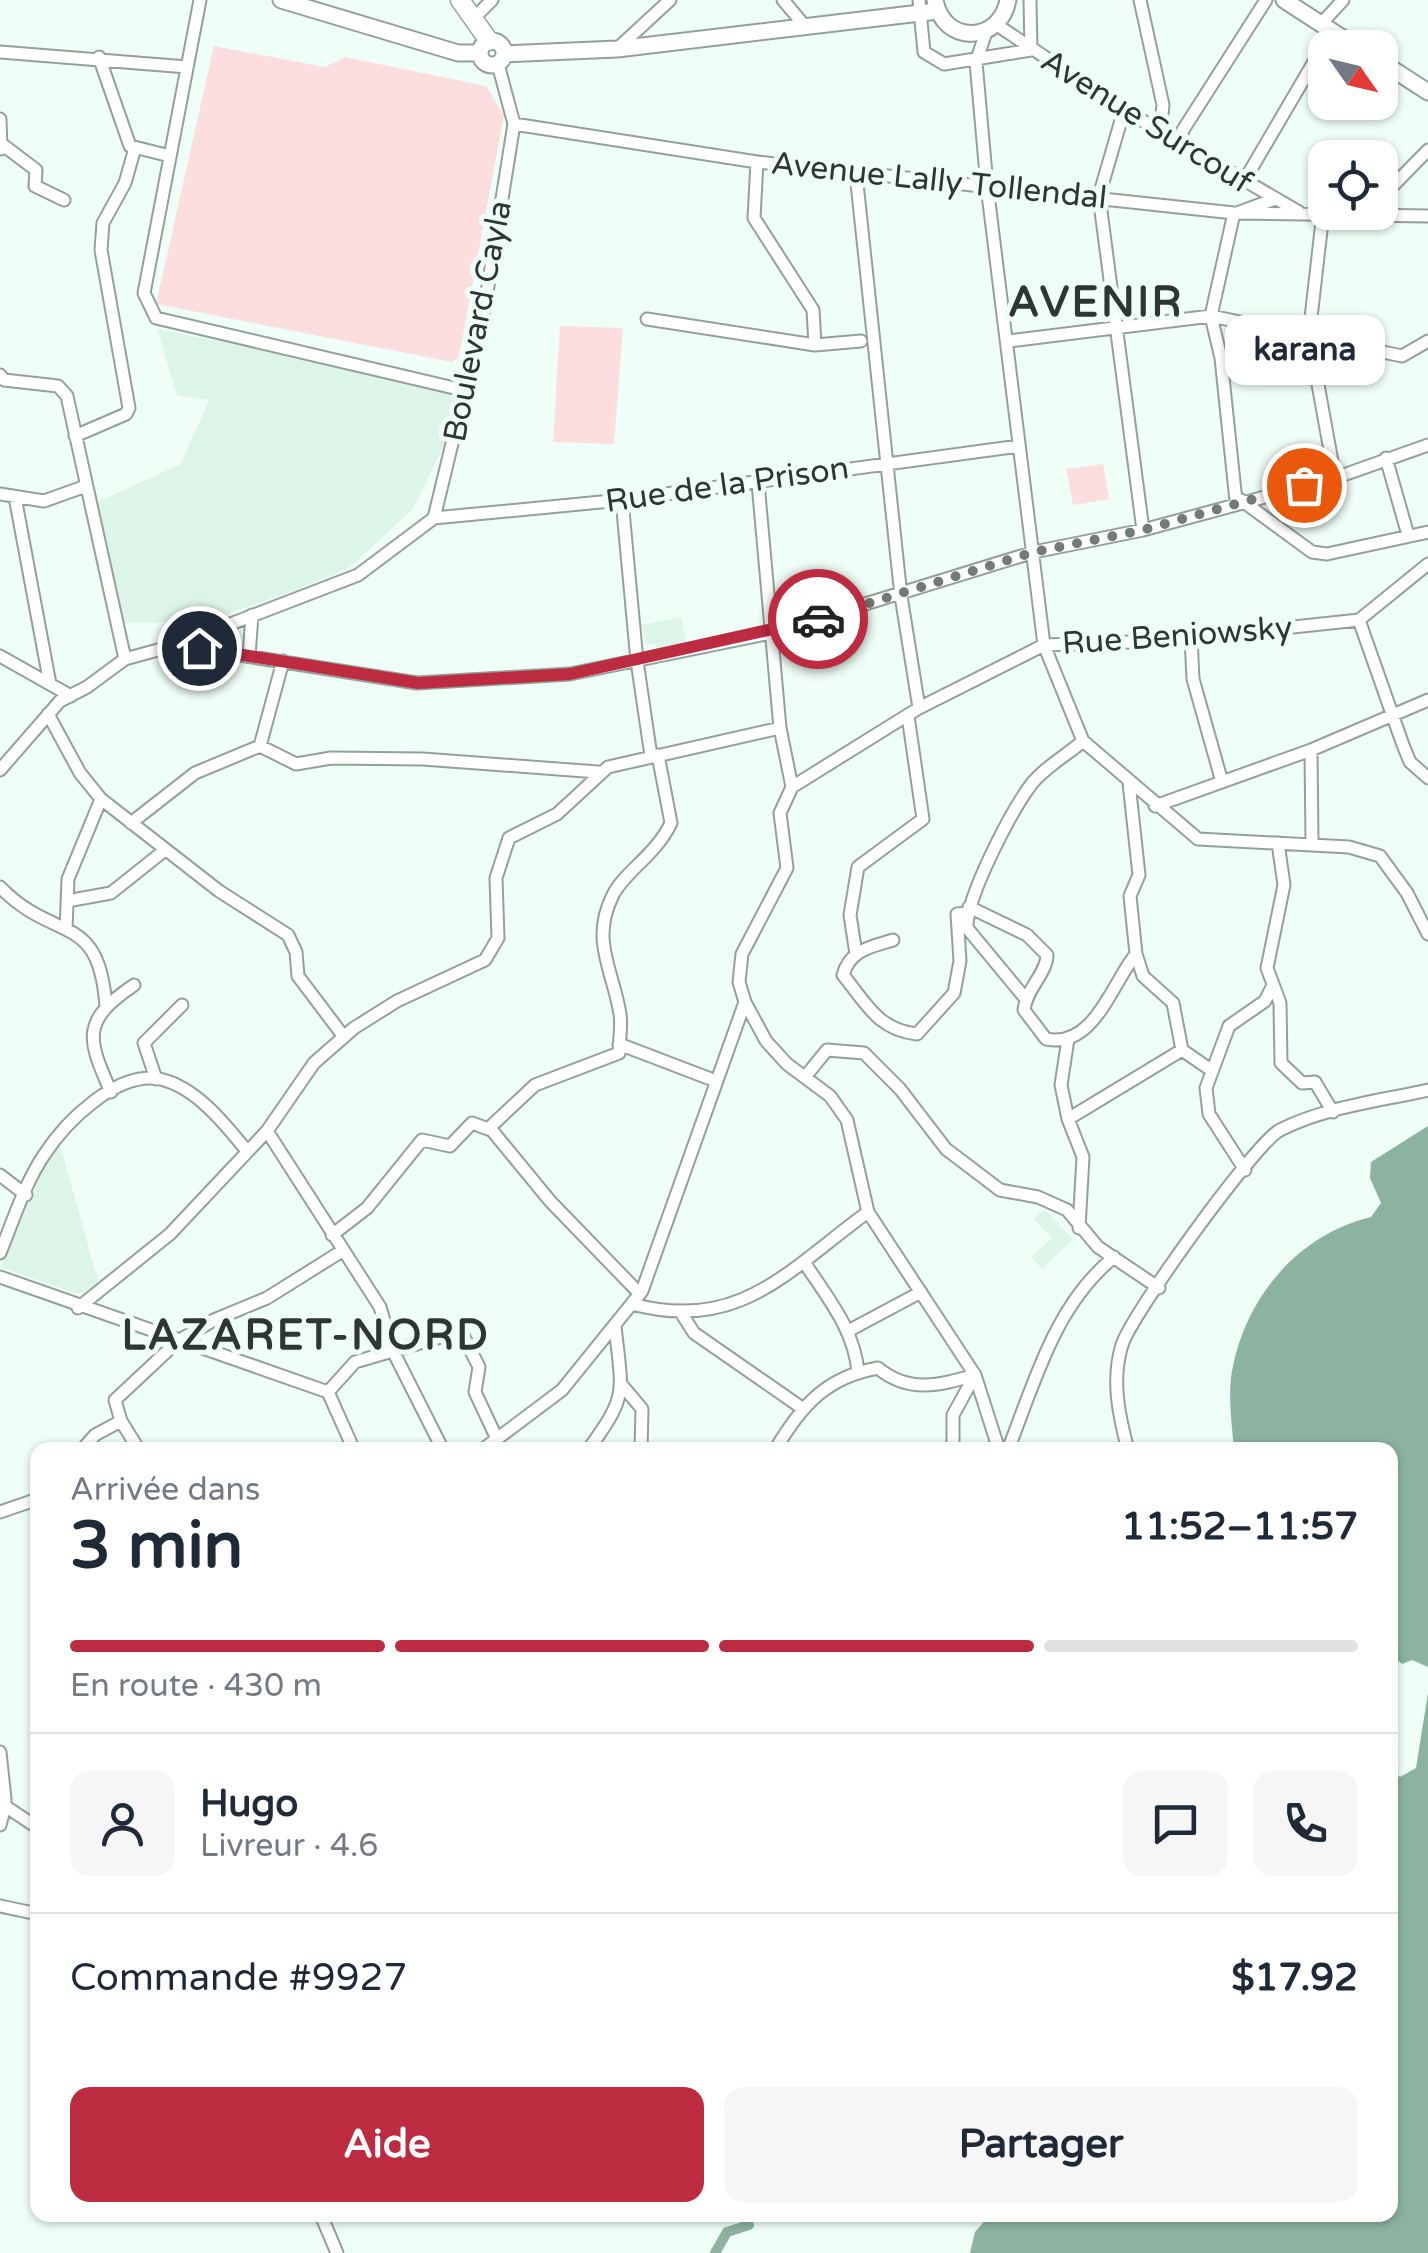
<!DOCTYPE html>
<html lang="fr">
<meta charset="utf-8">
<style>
body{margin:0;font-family:"Varela Round",sans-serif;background:#f6f6f7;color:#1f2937;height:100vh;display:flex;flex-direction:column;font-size:38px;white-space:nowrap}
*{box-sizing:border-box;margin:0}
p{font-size:32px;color:#747a83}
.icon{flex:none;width:55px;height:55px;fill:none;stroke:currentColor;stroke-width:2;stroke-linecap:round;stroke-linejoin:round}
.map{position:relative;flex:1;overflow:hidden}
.panel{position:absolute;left:30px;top:1442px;width:1368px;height:780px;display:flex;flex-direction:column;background:#fff;border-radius:20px;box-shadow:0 2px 8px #0004}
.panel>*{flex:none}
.needle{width:65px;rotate:124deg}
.tools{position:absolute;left:1308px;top:30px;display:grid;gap:20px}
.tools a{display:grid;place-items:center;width:90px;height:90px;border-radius:20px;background:#fff;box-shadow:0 2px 8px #0004;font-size:50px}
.pin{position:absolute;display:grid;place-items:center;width:85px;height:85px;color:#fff;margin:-42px;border:5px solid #fff;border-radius:50%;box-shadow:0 2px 10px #0007}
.courier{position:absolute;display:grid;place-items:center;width:100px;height:100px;margin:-50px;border:8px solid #bc2b40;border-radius:50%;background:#fff;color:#222;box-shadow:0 2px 12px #0007}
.bubble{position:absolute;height:70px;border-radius:20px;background:#fff;box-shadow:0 2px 8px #0004;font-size:32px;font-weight:700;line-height:70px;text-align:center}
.summary em{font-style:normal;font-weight:700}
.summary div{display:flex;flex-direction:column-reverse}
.summary{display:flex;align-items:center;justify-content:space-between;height:170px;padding:0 40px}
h1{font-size:65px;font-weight:700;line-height:75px}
.bar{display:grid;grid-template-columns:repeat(4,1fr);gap:15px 10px;align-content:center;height:120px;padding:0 40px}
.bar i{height:12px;border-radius:8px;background:#e0e1e3}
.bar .on{background:#bc2b40}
.bar p{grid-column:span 4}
.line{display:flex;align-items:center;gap:25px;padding:0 40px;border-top:2px solid #e0e1e3}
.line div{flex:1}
.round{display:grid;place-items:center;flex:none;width:105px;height:105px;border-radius:20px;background:#f6f6f7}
.primary-button{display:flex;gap:20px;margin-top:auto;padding:20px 40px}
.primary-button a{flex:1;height:115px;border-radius:20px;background:#bc2b40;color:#fff;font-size:40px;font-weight:700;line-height:115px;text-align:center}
.primary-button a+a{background:#f6f6f7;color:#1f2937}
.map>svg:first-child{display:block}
</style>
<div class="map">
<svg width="1428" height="2253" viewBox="0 0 1428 2253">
<rect width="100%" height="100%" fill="#effef7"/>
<!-- built -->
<path fill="#ddf5e9" d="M157 329 458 389 448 437 413 509 349 568 298 589 207 621 118 623 95 503 181 464 209 400 177 395Z
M681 617 687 644 682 648 657 654 656 644 646 645 642 625Z
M60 1145 99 1284 78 1294 2 1268 5 1252 51 1153Z
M1044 1209 1073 1239 1042 1269 1031 1257 1052 1238 1034 1219Z"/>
<!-- green -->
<path fill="#fbdedd" d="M214 46 325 67 345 57 486 86 504 115 459 357 452 362 156 304Z
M560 326 623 328 614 444 553 442Z
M1103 464 1109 499 1073 505 1066 469Z"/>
<!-- water -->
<path fill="#8bb3a0" d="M1428 1126V1667L1412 1660 1402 1664 1392 1656 1396 1637 1390 1627V1450H1234C1232 1424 1227 1391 1233 1366 1248 1294 1300 1234 1371 1217L1381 1203 1370 1178 1371 1162Z
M1428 1693V2253H970L975 2232 990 2215H1390V1769L1400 1777 1416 1768Z"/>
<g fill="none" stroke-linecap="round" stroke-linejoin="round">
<!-- canal -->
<path stroke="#8bb3a0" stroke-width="10" d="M715 2253 727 2232 749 2225"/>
<!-- minor casing -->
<g stroke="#93a19a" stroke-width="15">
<path id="minor" d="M200 0 144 293 156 318 467 391
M783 0 804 25
M919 0 924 52 944 64 1031 50 1030 0
M1140 0 1163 105 1160 132
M475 17 492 0
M1321 24 1343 0
M997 25 1124 110 1299 212
M986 32 976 62 987 186 1044 645 1083 741 1198 839 1349 847 1380 856 1407 893 1428 934
M618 48 670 0
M0 52 187 67
M99 57 130 146 170 156
M1124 110 1099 196 1143 530
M0 119 1 149
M514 124 757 162 1234 213 1428 216
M1180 143 1183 130 1266 0
M3 145 36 170 35 186 64 200
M757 162 754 218 813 310 815 345
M856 174 901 596 919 708
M1243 183 1332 31
M1380 199 1428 150
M1234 213 1211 316 1221 358 1236 501
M1237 213 1275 199
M1323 213 1309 335 1335 478
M647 319 815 345 861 341
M1009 341 1211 316 1402 356 1428 341
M0 375 4 380 58 386 67 396 125 659
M75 436 126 414 129 408 101 250 103 223 125 183 135 148
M1386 458 1408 535
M758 483 780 728 792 787
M0 494 44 501 86 486
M15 497 50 684
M622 500 637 661 651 756
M1241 500 1312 552 1327 554 1428 532
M434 518 622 500 1019 446
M434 518 484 311 514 124 498 64
M1359 620 1403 745 1410 762 1428 778
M1191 638 1193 679 1222 782
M176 645 417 683 570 674 771 633 1034 552 1143 530 1335 478 1428 445
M0 656 71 696
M249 656 252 615
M283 661 260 746 296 764 331 758 423 759 598 772
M48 714 80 773 101 799 219 891 288 935 296 952 298 976 344 1037
M1311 750 1312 844
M0 770 60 701 87 687 125 659 176 645 358 575 434 518
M1155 806 1311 750 1428 700
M131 823 195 773 260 746
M1278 843 1284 885 1267 968 1280 1003 1281 1063 1302 1083 1315 1082 1333 1112
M0 887C55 944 100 910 106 1008
M67 901 111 893 165 850
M969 907 1027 935 1047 955C1047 973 1026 989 1024 1010L1046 1039C1094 1049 1112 983 1136 954
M66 929 68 879 101 799
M893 940C870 947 850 950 843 975 866 1003 878 1030 917 1034L954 993 960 961 957 914 967 913
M856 954 850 915 858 867 923 819 908 716
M1025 998 967 928C966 897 1011 812 1030 786 1042 769 1067 755 1083 741
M745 1002 766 1041 787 1064 830 1096 847 1120 868 1212 975 1375 999 1450
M1068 1039 1061 1085 1068 1119
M619 1044 716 1081
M1182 1050 1211 1070
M805 1077 827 1050 864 1053 900 1089 946 1149 1000 1190 1038 1197 1067 1210 1098 1247 1159 1288
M156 1079 144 1043 182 1005
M111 1092C87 1038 81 1021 134 985
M490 1128 550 1201 640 1294
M267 1131 380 1307 393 1351 443 1450
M1245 1170 1209 1114 1206 1088 1229 1026 1265 1001 1272 987
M0 1175 26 1195
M1079 1228 1083 1157 1068 1119 1182 1050 1173 1003 1143 976 1136 954 1130 896 1139 875 1129 783
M332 1235 367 1208 422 1140 450 1146 472 1123 488 1129 535 1085 619 1053C619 1040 622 1027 620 1014 613 970 590 940 613 895 624 872 656 855 671 823L658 755
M0 1253C13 1221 25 1183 44 1155 66 1121 117 1071 160 1079 196 1087 225 1124 247 1151
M804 1262C827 1297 855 1330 858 1373
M0 1277 328 1392 354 1450
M632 1304C740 1333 788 1270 868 1212
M78 1308 170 1234 267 1131 314 1063 354 1028 397 1001 485 960 498 938 496 878 509 838 557 814 608 767 780 728
M680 1311 694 1333 802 1408
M848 1331 921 1292
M621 1384 642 1409 641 1450
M328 1392 355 1362 461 1331 479 1367 475 1392 497 1439
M121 1421 139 1450
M82 1450 95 1435 121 1421 115 1400 178 1341 214 1320 267 1298 342 1251
M482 1450 562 1390 642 1291 745 1002 739 982 742 954 787 868 780 813 792 787 919 708 1044 645 1162 641 1359 620 1428 564
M588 1450C629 1394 622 1393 615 1326
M775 1450C801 1406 826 1377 878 1368 909 1394 940 1385 975 1375
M953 1450V1415L975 1375
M1008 1450C1035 1381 1055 1305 1114 1257
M1128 1450C1119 1416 1111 1380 1122 1345 1131 1315 1255 1143 1280 1130 1325 1107 1380 1101 1428 1090
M0 1512 38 1499
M0 1752 5 1799 0 1805
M5 1799V1806L38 1828
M0 1825 5 1806
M0 1906 38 1914
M321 2215 337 2253"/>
</g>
<!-- secondary casing -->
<g stroke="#93a19a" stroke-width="19">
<path id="secondary" d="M281 0 458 53H480
M935 0C943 45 1000 44 1008 0
M1284 0 1358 48
M480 53a12 12 0 1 1 24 0a12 12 0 1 1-24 0Z
M504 54 617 49 937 11
M1380 61 1428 92"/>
</g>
<!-- primary casing -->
<g stroke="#93a19a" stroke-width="21">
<path id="primary" d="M460 0 489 41"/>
</g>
<!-- minor -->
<use href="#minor" stroke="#fff" stroke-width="11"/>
<!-- secondary -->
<use href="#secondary" stroke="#fff" stroke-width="15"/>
<!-- primary -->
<use href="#primary" stroke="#fff" stroke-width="18"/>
</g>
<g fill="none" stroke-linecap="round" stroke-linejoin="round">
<!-- done -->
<path stroke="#727b77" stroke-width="10" stroke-dasharray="0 18" d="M818 619 1034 552 1143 530 1304 485"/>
<!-- route -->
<path stroke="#bc2b40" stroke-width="12" d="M199 648 418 683 570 674 818 619"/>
</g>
<g text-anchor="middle" stroke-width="10" stroke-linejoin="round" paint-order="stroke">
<!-- street labels -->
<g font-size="32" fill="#2f3532" stroke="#effef7">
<text transform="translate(1147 121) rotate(32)" y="11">Avenue Surcouf</text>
<text transform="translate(939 180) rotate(6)" y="11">Avenue Lally Tollendal</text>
<text transform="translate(477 321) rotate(-79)" y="11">Boulevard Cayla</text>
<text transform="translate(727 484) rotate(-8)" y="11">Rue de la Prison</text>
<text transform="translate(1177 635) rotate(-4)" y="11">Rue Beniowsky</text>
</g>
<!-- district labels -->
<g font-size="42" font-weight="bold" letter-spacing="2.5" fill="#2f3532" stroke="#effef7">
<text x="1096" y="316">AVENIR</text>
<text x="306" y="1349">LAZARET-NORD</text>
</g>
</g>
</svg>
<div class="tools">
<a><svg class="needle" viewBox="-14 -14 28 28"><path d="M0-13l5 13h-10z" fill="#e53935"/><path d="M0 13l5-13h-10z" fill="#747a83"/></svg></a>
<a><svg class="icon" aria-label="locate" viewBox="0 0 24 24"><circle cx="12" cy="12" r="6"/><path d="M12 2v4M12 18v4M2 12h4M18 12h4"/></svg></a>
</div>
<div class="pin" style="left:1304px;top:485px;background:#ea580c"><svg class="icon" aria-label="bag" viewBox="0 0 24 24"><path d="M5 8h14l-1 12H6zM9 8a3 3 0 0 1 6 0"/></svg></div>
<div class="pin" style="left:199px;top:648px;background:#1f2937"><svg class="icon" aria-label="home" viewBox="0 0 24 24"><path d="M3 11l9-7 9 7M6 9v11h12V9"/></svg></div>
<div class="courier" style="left:818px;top:619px"><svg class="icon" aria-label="car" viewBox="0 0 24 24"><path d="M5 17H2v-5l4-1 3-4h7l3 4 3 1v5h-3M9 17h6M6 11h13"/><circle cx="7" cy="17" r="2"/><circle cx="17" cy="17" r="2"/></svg></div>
<div class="bubble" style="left:1225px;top:315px;width:160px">karana</div>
<section class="panel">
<div class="summary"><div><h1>3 min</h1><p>Arrivée dans</p></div><em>11:52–11:57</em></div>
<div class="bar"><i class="on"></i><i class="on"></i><i class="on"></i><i></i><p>En route · 430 m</p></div>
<div class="line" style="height:180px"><a class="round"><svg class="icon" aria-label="person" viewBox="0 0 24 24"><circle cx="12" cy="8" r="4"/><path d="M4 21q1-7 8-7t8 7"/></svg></a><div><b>Hugo</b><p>Livreur · 4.6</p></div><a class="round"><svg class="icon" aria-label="chat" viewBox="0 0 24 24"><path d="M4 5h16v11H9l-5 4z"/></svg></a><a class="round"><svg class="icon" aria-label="phone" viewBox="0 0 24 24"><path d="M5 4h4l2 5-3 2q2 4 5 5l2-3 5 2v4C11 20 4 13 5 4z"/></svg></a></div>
<div class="line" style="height:130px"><div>Commande #9927</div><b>$17.92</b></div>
<div class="primary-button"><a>Aide</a><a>Partager</a></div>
</section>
</div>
